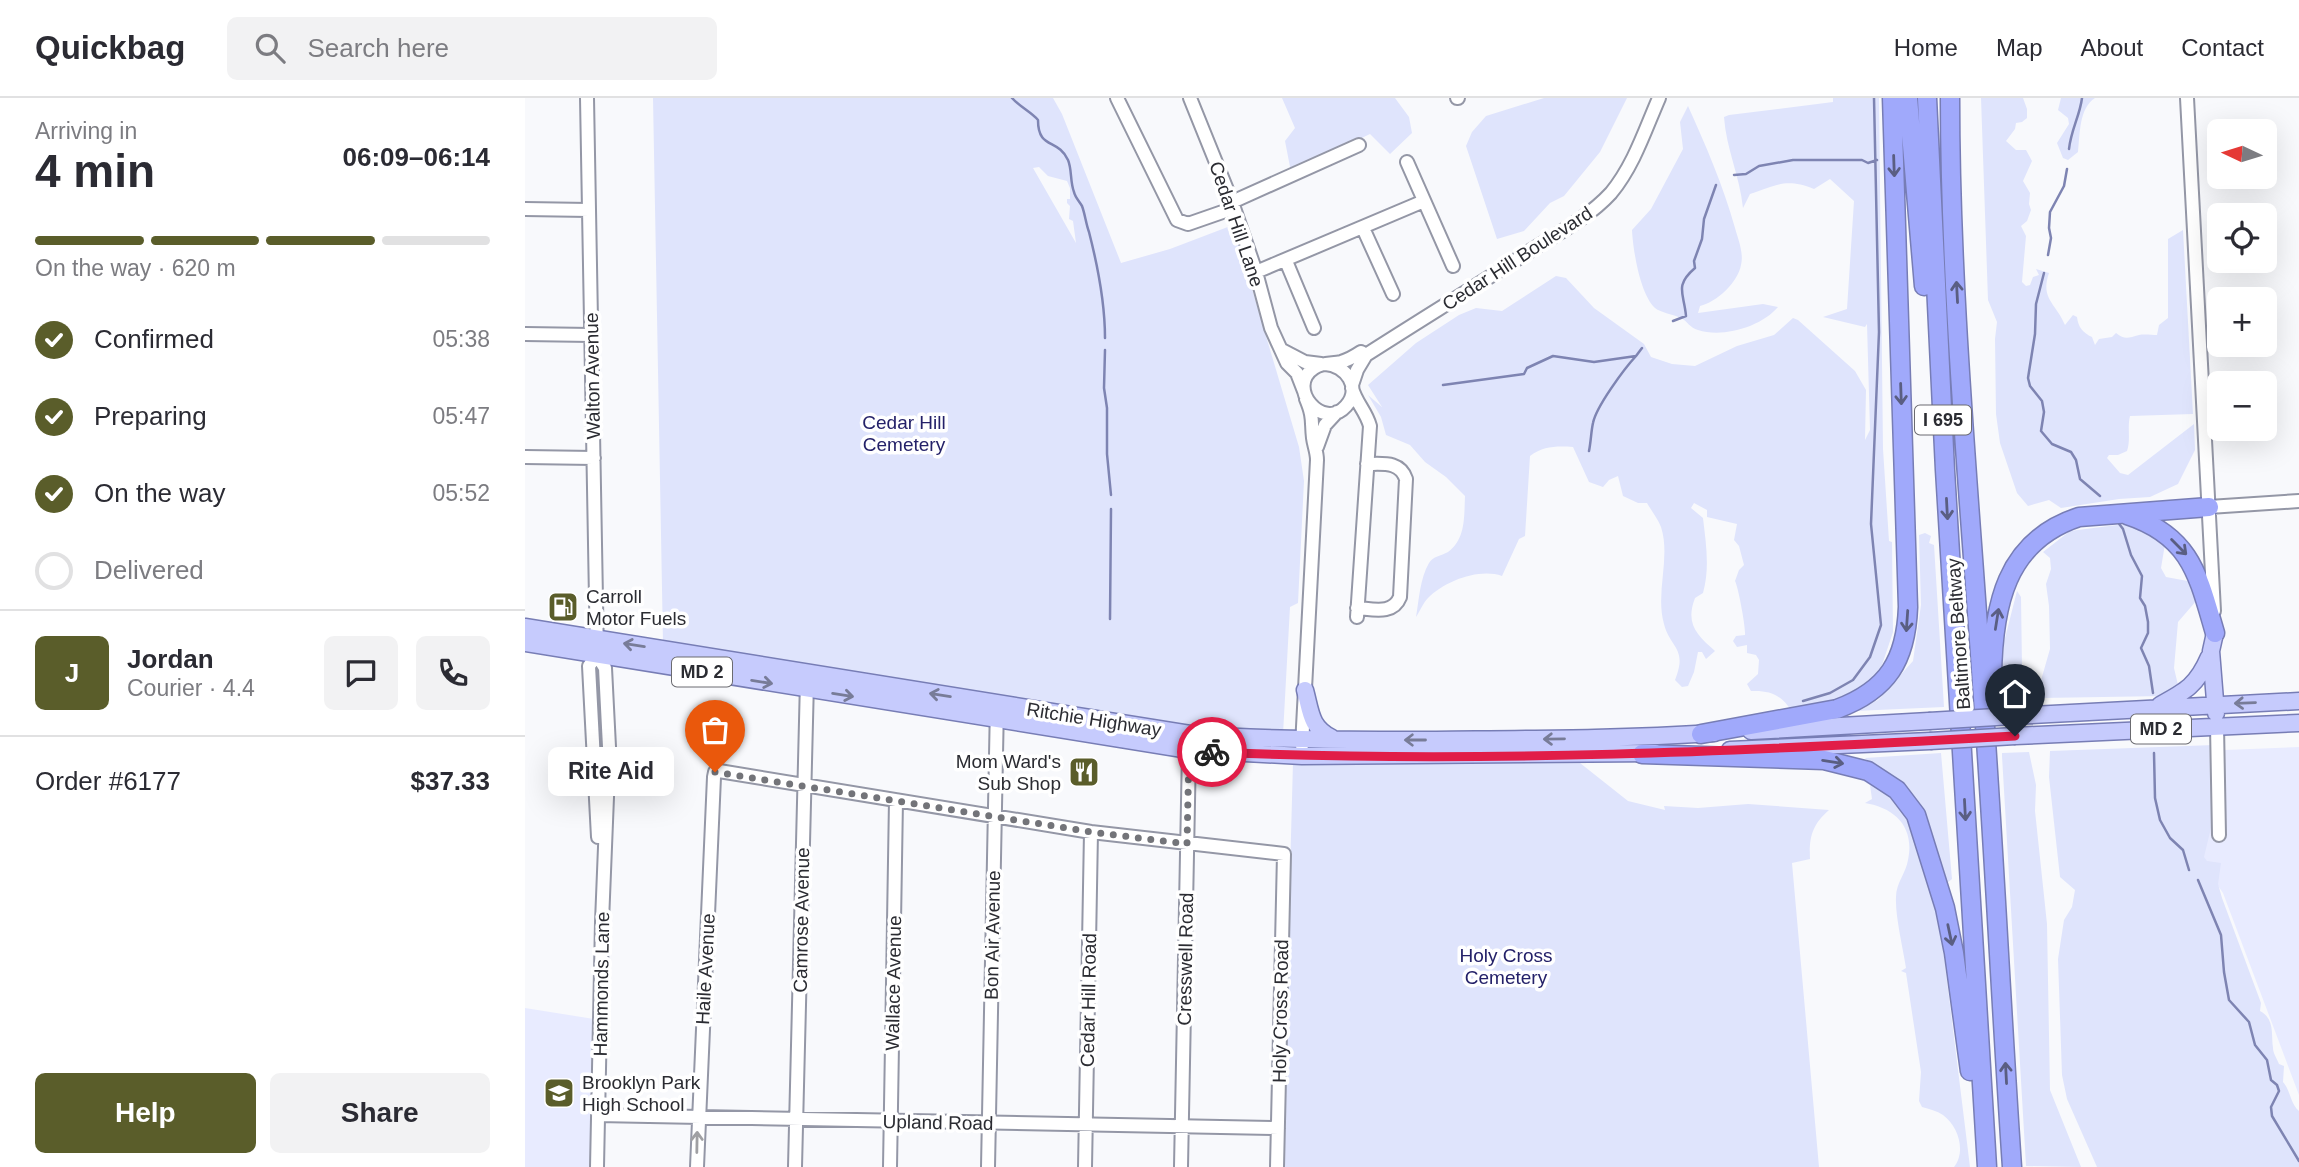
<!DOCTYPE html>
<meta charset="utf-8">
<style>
body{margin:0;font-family:Arial,sans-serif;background:#f2f2f3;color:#2b2b33;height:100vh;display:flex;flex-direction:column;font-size:26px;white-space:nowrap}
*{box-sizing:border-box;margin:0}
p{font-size:23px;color:#7c7c81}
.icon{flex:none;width:38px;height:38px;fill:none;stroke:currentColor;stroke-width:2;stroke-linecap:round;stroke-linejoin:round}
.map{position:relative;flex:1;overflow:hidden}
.drawer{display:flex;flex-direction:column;background:#fff;width:525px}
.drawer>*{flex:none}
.needle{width:46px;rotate:274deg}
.fabs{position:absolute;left:1682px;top:21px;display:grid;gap:14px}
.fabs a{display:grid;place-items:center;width:70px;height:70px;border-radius:10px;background:#fff;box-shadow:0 7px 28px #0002;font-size:35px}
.pin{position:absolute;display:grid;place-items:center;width:60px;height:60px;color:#fff;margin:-72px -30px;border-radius:50% 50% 50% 0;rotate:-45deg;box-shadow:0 0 7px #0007}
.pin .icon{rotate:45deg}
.courier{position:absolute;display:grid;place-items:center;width:70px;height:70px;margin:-35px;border:5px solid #e11d48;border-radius:50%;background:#fff;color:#222;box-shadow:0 2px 9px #0007}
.bubble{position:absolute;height:49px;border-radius:10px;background:#fff;box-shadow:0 7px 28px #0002;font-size:23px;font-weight:800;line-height:49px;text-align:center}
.headline em{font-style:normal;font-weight:800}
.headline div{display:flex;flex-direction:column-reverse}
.headline{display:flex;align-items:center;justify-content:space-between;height:119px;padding:0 35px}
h1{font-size:46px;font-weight:800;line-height:52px}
.bar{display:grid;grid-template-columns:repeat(4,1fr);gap:10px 7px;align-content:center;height:84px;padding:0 35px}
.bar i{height:9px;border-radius:5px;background:#e1e1e2}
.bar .active{background:#5a5d2a}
.bar p{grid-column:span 4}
.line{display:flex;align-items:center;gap:18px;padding:0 35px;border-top:2px solid #e1e1e2}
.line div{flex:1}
.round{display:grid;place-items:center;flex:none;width:74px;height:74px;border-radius:10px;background:#f2f2f3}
ol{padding:0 35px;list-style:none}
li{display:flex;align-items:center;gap:21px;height:77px}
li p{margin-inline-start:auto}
li .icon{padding:7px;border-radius:50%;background:#5a5d2a;color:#fff;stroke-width:4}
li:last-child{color:#7c7c81}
li i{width:38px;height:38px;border:4px solid #e1e1e2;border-radius:50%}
.cta{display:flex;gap:14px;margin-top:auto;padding:14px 35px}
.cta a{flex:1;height:80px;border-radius:10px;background:#5a5d2a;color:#fff;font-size:28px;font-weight:800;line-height:80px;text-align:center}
.cta a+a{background:#f2f2f3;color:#2b2b33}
header{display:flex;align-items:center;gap:42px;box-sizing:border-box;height:98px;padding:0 35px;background:#fff;border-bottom:2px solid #e1e1e2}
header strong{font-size:33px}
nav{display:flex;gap:38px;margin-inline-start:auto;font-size:24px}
.search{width:490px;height:63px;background:#f2f2f3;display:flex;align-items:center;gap:18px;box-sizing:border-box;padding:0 24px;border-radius:10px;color:#7c7c81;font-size:26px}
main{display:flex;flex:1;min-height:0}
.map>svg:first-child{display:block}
</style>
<header>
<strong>Quickbag</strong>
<div class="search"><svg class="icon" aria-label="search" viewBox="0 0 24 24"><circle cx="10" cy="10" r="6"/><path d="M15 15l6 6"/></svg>Search here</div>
<nav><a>Home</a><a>Map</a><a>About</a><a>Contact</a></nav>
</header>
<main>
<section class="drawer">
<div class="headline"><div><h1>4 min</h1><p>Arriving in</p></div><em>06:09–06:14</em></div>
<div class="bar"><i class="active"></i><i class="active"></i><i class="active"></i><i></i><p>On the way · 620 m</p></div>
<ol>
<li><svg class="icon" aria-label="check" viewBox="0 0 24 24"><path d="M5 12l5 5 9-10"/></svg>Confirmed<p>05:38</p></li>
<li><svg class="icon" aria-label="check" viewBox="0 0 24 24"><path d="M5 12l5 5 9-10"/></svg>Preparing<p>05:47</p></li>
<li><svg class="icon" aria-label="check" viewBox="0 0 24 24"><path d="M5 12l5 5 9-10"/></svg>On the way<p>05:52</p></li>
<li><i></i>Delivered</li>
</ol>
<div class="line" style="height:126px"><b class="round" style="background:#5a5d2a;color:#fff">J</b><div><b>Jordan</b><p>Courier · 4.4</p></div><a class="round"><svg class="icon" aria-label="chat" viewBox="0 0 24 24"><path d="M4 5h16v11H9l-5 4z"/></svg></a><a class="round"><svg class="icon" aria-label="phone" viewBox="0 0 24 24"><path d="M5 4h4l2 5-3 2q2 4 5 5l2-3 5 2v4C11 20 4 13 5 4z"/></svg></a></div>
<div class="line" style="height:91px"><div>Order #6177</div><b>$37.33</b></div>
<div class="cta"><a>Help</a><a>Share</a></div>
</section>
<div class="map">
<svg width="1774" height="1069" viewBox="0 0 1774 1069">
<rect width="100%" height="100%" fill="#f8f9fc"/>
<!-- built -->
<path fill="#e8ebff" d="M1774 649V997L1698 795 1677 765 1675 653Z
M0 910 69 921 66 1069H0Z"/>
<!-- green -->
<path fill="#dfe4fc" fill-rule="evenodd" d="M128 0H528L537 16 596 165 645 151 708 127 774 349 779 383 773 505 765 509 758 636 666 631 138 545ZM514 69 523 78 542 83 545 90V101H542V105L545 108 544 121 548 123 551 145 508 70Z
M757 0H870L884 19 887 35 865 56 845 36 766 74 760 43 770 30Z
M1019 0H1102L1075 54 1039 98 1025 105 999 133 972 141 941 48 947 34 961 18Z
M1308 0H1354L1358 351 1364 443 1367 444 1368 534 1353 579 1303 608 1267 614C1257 597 1245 592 1226 593L1222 586 1233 576 1234 562 1231 557 1222 555V547L1212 549 1208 543 1211 538 1220 537C1221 530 1213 488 1210 483L1214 472 1219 467 1214 448 1209 442 1212 426 1182 419V412L1169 405 1166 410 1178 420C1181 446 1185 470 1178 495L1170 500C1160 526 1172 537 1190 553L1181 561 1177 554H1173L1169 574 1163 588 1157 589 1150 582C1163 550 1145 550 1139 526 1130 494 1146 460 1136 429 1133 421 1126 412 1122 405H1113L1098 398 1093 378 1084 382 1078 389 1064 384 1048 349C1031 348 1019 348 1005 358L1000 438 994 441 977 478C954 470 920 483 903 500 898 505 895 513 891 519 894 502 895 480 904 465 908 458 916 458 923 454 941 441 939 418 940 398L921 379 900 364 885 347 861 337 856 319 843 297 857 309 843 287 891 245 934 217 951 210 977 213 1031 178 1041 180 1069 210 1119 246 1126 259 1147 266 1170 268 1212 248 1249 237 1268 220 1273 222 1330 273 1341 292 1340 342 1345 332 1342 226 1340 229 1298 219 1322 211 1329 103 1305 81 1289 91C1261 80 1252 87 1225 96L1218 110C1215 79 1201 50 1199 19L1204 17 1308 4Z
M1456 0H1498L1502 11V20L1497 24 1491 25 1490 31 1481 43 1491 52H1501L1507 63 1498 83 1505 95 1504 106 1506 112 1502 123 1496 128 1501 138 1497 184 1501 188 1505 187 1508 179 1514 177 1511 171 1524 175C1515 201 1531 205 1540 227L1548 217 1552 219C1553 229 1558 235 1567 239L1570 247 1574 241 1587 239 1591 235C1600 242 1603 240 1614 237 1619 236 1627 237 1632 237L1634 227 1643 220V141L1658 132 1668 316 1605 318C1602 330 1606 341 1602 353L1593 357H1584L1582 360 1595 375 1603 377 1669 326 1670 352 1653 386 1625 399 1594 401 1536 410 1524 402 1503 408 1492 395 1475 345 1471 316 1470 241 1472 224 1463 202Z
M1536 0H1570C1554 10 1555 36 1553 54L1543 62 1538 60 1532 45 1544 26 1543 20 1533 12Z
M1163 8C1181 48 1198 87 1210 130 1213 141 1219 155 1216 167 1213 184 1192 204 1175 208L1173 215 1238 206 1253 209C1236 229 1198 240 1173 232 1165 230 1162 223 1156 220 1148 216 1136 215 1130 210 1115 196 1108 152 1107 132L1126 111 1158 51 1155 24Z
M1600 426 1627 436 1640 446 1636 470 1641 479 1668 484 1672 502 1653 524 1649 570 1653 587 1640 598 1516 600 1515 586 1525 551 1524 508 1521 486 1526 471 1525 460 1518 454 1545 433Z
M1400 435 1406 438 1404 445 1409 447 1419 609 1330 613 1353 602 1388 563 1396 507 1394 437Z
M1492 493 1496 499 1497 570 1493 581 1504 601H1475L1479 544Z
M1689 647 1690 713 1679 759 1682 763 1696 765 1693 786 1697 800 1736 905 1735 913C1750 921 1746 936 1748 950 1748 955 1752 961 1754 966L1759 968 1758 984C1766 993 1765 1005 1774 1013V1069H1572L1542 1001 1537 977 1533 861 1539 822 1547 809 1550 792 1535 779 1524 679 1525 653Z
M1504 654 1511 687 1510 713 1522 826 1525 992 1556 1069 1501 1068 1477 658V655Z
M1416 655 1427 781 1422 785 1417 779C1411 760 1395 705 1383 692 1372 680 1349 671 1340 660Z
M768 664 1055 665 1103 703 1140 712 1139 708 1173 710 1223 706 1304 712C1287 727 1284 739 1285 761L1267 765 1294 1069H757Z
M1333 680 1364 691 1386 721 1416 834 1445 1069H1429C1441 1054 1434 1029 1418 1017 1412 1013 1404 1011 1397 1009L1394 1003 1396 974 1381 875 1376 873 1381 870C1378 850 1370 818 1371 799 1371 785 1381 775 1383 762 1390 729 1370 710 1340 705L1347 701 1345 687Z"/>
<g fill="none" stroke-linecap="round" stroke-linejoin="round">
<!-- stream -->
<path stroke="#7e84b2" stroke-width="2.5" d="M487 0C495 9 506 14 513 22 513 52 533 40 543 62 547 71 545 84 549 94 550 99 554 103 557 108 560 116 561 126 564 134 573 169 580 204 580 240
M1544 51C1546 32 1555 17 1557 0
M1209 77 1221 76 1234 68 1268 62H1337L1343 65 1352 62
M1523 157 1526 140 1524 130 1525 114 1539 88 1542 71
M1519 175 1511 206 1510 236 1503 280 1505 288 1517 303 1519 314 1516 333 1527 346 1546 354 1551 362 1555 381 1575 398
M1148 223 1161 218C1159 195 1149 188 1170 170L1169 163 1177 141 1179 121 1191 87
M580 252 579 290 582 310V356L586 397
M918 287 999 276 1002 270 1028 258 1069 264 1111 258 1117 250
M1064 353C1066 343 1066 334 1068 325 1071 309 1099 271 1111 258
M1592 423 1598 431 1606 457 1617 478 1615 500 1620 508 1623 524V535L1616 550 1624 568 1628 595
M585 521 586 411
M1278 603 1305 595 1328 582 1345 559 1356 527 1346 426 1354 234 1349 0
M1629 655 1630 700 1635 722 1645 740 1658 752 1664 772
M1673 782 1696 837 1699 874 1704 902 1724 924 1730 947 1742 962 1746 982 1752 987 1754 993 1746 1009 1747 1018 1774 1063"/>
<!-- minor casing -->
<g stroke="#9497a6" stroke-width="16">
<path id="minor" d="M62 0 72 557 80 570 84 649 77 824 72 1069
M592 0 652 122 663 126 709 110
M665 0 707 104 731 174 746 230 762 265 772 275 779 293
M932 0H933
M1662 0 1689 513
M882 64 928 168
M707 104 834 47
M0 111 64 112
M838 130 868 196
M761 163 789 230
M731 174 899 103
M0 236 66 237
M757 252 780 264 796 266
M800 266C821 267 837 290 821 308 798 334 760 289 789 270 798 264 807 266 816 264 823 262 830 258 836 254L841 257
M827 287 832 272 841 257C897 221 953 187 1008 151 1034 135 1065 118 1086 95 1109 67 1120 32 1134 0
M827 290C831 305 841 313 845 328L832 519
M792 349 800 327 812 314
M0 359 69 360
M1684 409 1774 403
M832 510C848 511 868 517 875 499L881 381C875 363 858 366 842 366
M72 557 64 568 73 739
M1692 628 1694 737
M777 648 792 362C792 354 789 348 788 340 786 323 789 320 781 301
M73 1017 753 1030
M172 1069 189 679 190 674 194 673 566 734 759 756 752 1069
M270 1069 282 583
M365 1069 371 702
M463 1069 472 606
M560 1069 566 734
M656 1069 664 652"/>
</g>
<!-- major casing -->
<g stroke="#777db5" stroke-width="19">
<path id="major" d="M0 529 665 636C746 642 829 642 911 642 1004 641 1096 641 1189 635
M1690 535 1686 553 1691 615
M0 545 664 652 777 658 1130 655
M780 592C786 614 785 629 807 640
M1635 607C1661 593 1672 587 1684 559
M1488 618 1774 603
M1226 633 1404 623
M1490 638 1774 625
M1205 652 1405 643"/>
</g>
<!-- highway casing -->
<g stroke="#777db5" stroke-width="21">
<path id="highway" d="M1383 0 1399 188
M1402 0 1420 372 1462 1069
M1425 0C1425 195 1444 391 1457 586 1469 747 1476 908 1487 1069
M1602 417C1666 438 1673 477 1690 535
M1467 578C1468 509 1480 443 1554 419L1684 409
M1176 636 1312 611C1363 592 1381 562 1383 509L1367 0
M1117 656 1299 662 1343 673 1372 692 1391 717 1420 810 1429 855 1445 973"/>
</g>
<!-- minor -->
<use href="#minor" stroke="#fff" stroke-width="12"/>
<!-- major -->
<use href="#major" stroke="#c6cbfd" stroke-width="16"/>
<!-- highway -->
<use href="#highway" stroke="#a0a9fb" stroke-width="18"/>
<!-- major-bridge casing -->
<g stroke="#777db5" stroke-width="19" stroke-linecap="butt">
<path id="major-bridge" d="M1404 623 1488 618
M1405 643 1490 638"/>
</g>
<!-- major-bridge -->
<use href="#major-bridge" stroke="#c6cbfd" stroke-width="16"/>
</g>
<!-- one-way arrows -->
<defs><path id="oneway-shaft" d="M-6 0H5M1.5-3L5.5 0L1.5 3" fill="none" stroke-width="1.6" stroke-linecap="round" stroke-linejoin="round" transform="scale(1.75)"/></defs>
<g stroke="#5a5e82">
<use href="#oneway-shaft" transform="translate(1369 68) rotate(88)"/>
<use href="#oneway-shaft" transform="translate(1432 194) rotate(-93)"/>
<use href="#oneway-shaft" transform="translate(1376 296) rotate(88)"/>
<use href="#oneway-shaft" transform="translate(1422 411) rotate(87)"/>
<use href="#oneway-shaft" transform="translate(1654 449) rotate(45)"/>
<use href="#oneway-shaft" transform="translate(1472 521) rotate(-81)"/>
<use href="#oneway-shaft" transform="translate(1382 523) rotate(94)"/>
<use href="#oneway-shaft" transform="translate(1308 664) rotate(9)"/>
<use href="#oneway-shaft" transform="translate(1440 712) rotate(87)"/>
<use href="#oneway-shaft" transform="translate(1425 837) rotate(78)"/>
<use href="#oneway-shaft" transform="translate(1481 975) rotate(-93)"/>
</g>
<g stroke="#787c98">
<use href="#oneway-shaft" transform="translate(109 547) rotate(-171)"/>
<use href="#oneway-shaft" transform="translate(237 584) rotate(9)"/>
<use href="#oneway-shaft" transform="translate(318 597) rotate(9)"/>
<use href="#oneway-shaft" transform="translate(415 597) rotate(-171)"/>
<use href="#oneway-shaft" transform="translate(1720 605) rotate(178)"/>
<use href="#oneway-shaft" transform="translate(1029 641) rotate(179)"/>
<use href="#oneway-shaft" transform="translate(890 642) rotate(180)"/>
</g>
<use stroke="#a0a0a3" href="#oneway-shaft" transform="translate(172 1044) rotate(-89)"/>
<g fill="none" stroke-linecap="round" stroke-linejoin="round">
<!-- done -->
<path stroke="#737479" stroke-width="7" stroke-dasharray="0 12.6" d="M190 674 566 734 662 746 664 652 687 654"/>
<!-- route -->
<path stroke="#e11d48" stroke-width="9" d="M687 654C954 666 1223 653 1490 638"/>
</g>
<!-- icons -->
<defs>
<g id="fuel-square" transform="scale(1.575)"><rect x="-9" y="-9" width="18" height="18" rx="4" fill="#5a5d2a" stroke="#fff"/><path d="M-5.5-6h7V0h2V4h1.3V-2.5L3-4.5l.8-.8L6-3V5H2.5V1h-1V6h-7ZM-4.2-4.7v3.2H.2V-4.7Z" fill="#fff"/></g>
<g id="restaurant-square" transform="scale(1.575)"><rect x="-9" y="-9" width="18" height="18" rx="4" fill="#5a5d2a" stroke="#fff"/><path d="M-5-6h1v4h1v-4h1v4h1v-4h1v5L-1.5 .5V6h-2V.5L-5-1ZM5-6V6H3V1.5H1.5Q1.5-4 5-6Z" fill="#fff"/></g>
<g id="school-square" transform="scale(1.575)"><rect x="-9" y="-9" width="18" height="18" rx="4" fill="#5a5d2a" stroke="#fff"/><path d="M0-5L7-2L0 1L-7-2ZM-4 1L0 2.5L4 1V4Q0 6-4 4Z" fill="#fff"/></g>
</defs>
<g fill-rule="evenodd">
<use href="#fuel-square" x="38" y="509"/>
<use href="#restaurant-square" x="559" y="674"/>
<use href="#school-square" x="34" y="995"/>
</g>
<g text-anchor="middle" stroke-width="7" stroke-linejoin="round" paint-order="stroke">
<!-- shield labels -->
<g fill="#fff" stroke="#6b6b70" stroke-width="2">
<rect x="1390" y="307.5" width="56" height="29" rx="5"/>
<rect x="147" y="559.5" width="60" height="29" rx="5"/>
<rect x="1606" y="616.5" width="60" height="29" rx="5"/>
</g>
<g font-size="18" font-weight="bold" fill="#2b2c32">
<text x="1418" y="328">I 695</text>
<text x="177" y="580">MD 2</text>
<text x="1636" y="637">MD 2</text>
</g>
<!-- street labels -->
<g font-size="19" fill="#2b2c32" stroke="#fff">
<text transform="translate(712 126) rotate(71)" y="7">Cedar Hill Lane</text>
<text transform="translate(992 160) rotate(-33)" y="7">Cedar Hill Boulevard</text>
<text transform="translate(67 278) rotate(-91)" y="7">Walton Avenue</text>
<text transform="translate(1433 536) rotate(-94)" y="7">Baltimore Beltway</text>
<text transform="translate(569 621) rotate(9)" y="7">Ritchie Highway</text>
<text transform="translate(276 822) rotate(-89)" y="7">Camrose Avenue</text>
<text transform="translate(467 837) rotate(-89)" y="7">Bon Air Avenue</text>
<text transform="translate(660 861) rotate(-89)" y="7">Cresswell Road</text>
<text transform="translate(180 871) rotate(-87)" y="7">Haile Avenue</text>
<text transform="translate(368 885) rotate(-89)" y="7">Wallace Avenue</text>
<text transform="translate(76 886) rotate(-89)" y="7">Hammonds Lane</text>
<text transform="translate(563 902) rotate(-89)" y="7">Cedar Hill Road</text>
<text transform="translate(755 913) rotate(-89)" y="7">Holy Cross Road</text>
<text transform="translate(413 1024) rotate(1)" y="7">Upland Road</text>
</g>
<!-- park labels -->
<g font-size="19" fill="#242169" stroke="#fff">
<text x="379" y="331">Cedar Hill<tspan x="379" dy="22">Cemetery</tspan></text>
<text x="981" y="864">Holy Cross<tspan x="981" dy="22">Cemetery</tspan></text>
</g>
<!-- poi labels -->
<g font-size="19" fill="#2b2c32" stroke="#fff" text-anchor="start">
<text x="61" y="505">Carroll<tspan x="61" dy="22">Motor Fuels</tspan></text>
<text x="536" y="670" text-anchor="end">Mom Ward's<tspan x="536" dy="22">Sub Shop</tspan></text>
<text x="57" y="991">Brooklyn Park<tspan x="57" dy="22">High School</tspan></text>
</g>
</g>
</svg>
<div class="fabs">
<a><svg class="needle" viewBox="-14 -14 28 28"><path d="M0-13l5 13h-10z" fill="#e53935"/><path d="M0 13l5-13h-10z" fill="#7c7c81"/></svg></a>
<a><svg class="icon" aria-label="locate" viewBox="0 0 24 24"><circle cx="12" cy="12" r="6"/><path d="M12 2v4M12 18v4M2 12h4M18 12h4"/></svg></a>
<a>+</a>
<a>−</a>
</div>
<div class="pin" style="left:190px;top:674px;background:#ea580c"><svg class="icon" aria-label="bag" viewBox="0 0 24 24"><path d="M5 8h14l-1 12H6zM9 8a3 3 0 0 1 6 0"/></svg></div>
<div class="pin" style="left:1490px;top:638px;background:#1f2937"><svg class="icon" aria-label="home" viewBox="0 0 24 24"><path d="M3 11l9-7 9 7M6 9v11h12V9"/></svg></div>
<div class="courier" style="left:687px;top:654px"><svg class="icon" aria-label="bike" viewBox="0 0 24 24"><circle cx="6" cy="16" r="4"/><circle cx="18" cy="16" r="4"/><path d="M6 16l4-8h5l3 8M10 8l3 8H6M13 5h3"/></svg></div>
<div class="bubble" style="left:23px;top:649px;width:126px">Rite Aid</div>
</div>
</main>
